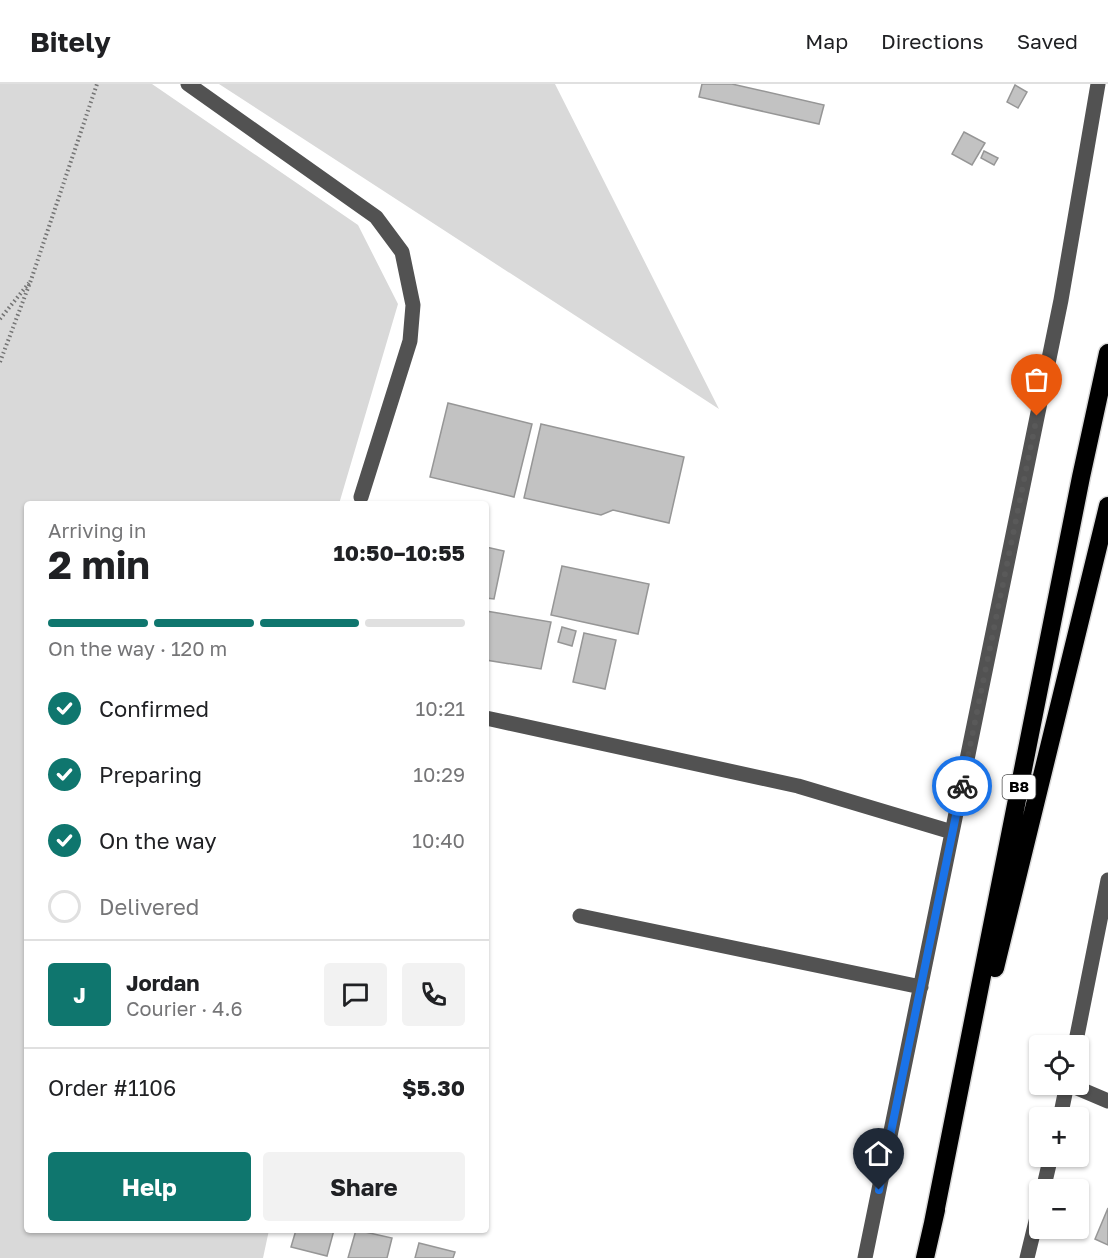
<!DOCTYPE html>
<meta charset="utf-8">
<style>
body{margin:0;font-family:"Golos Text",sans-serif;background:#f2f2f2;color:#202124;height:100vh;display:flex;flex-direction:column;font-size:22px;white-space:nowrap}
*{box-sizing:border-box;margin:0}
p{font-size:20px;color:#757577}
.icon{flex:none;width:33px;height:33px;fill:none;stroke:currentColor;stroke-width:2;stroke-linecap:round;stroke-linejoin:round}
.map{position:relative;flex:1;overflow:hidden}
.sheet{position:absolute;left:24px;top:417px;width:465px;height:732px;display:flex;flex-direction:column;background:#fff;border-radius:6px;box-shadow:0 2px 4px #0004}
.sheet>*{flex:none}
.fabs{position:absolute;left:1029px;top:951px;display:grid;gap:12px}
.fabs a{display:grid;place-items:center;width:60px;height:60px;border-radius:6px;background:#fff;box-shadow:0 2px 4px #0004;font-size:30px}
.pin{position:absolute;display:grid;place-items:center;width:51px;height:51px;color:#fff;margin:-62px -26px;border-radius:50% 50% 50% 0;rotate:-45deg;box-shadow:0 0 6px #0007}
.pin .icon{rotate:45deg}
.courier{position:absolute;display:grid;place-items:center;width:60px;height:60px;margin:-30px;border:4px solid #1a73e8;border-radius:50%;background:#fff;color:#222;box-shadow:0 2px 8px #0007}
.headline em{font-style:normal;font-weight:700}
.headline div{display:flex;flex-direction:column-reverse}
.headline{display:flex;align-items:center;justify-content:space-between;height:102px;padding:0 24px}
h1{font-size:39px;font-weight:700;line-height:45px}
.bar{display:grid;grid-template-columns:repeat(4,1fr);gap:9px 6px;align-content:center;height:72px;padding:0 24px}
.bar i{height:8px;border-radius:4px;background:#e0e0e0}
.bar .on{background:#0f766e}
.bar p{grid-column:span 4}
.line{display:flex;align-items:center;gap:15px;padding:0 24px;border-top:2px solid #e0e0e0}
.line div{flex:1}
.round{display:grid;place-items:center;flex:none;width:63px;height:63px;border-radius:6px;background:#f2f2f2}
ol{padding:0 24px;list-style:none}
li{display:flex;align-items:center;gap:18px;height:66px}
li p{margin-inline-start:auto}
li .icon{padding:6px;border-radius:50%;background:#0f766e;color:#fff;stroke-width:4}
li:last-child{color:#757577}
li i{width:33px;height:33px;border:3px solid #e0e0e0;border-radius:50%}
.cta{display:flex;gap:12px;margin-top:auto;padding:12px 24px}
.cta a{flex:1;height:69px;border-radius:6px;background:#0f766e;color:#fff;font-size:24px;font-weight:700;line-height:69px;text-align:center}
.cta a+a{background:#f2f2f2;color:#202124}
header{display:flex;align-items:center;gap:36px;box-sizing:border-box;height:84px;padding:0 30px;background:#fff;border-bottom:2px solid #e0e0e0}
header strong{font-size:28px}
nav{display:flex;gap:33px;margin-inline-start:auto;font-size:21px}
.map>svg:first-child{display:block}
</style>
<header>
<strong>Bitely</strong>
<nav><a>Map</a><a>Directions</a><a>Saved</a></nav>
</header>
<div class="map">
<svg width="1108" height="1174" viewBox="0 0 1108 1174">
<rect width="100%" height="100%" fill="#fff"/>
<!-- green -->
<path fill="#d9d9d9" d="M0 0H152L358 141 398 220 339 420H27V1146H269L263 1174H0Z
M219 0H555L719 325Z"/>
<!-- building -->
<path fill="#c2c2c2" stroke="#969696" stroke-width="1.5" d="M702 0H732L824 21 819 40 699 13Z
M1015 1 1027 8 1018 24 1007 18Z
M964 48 985 59 972 81 952 70Z
M984 67 998 74 994 81 981 74Z
M448 319 532 340 514 413 430 393Z
M541 340 684 373 669 439 613 426 601 431 524 414Z
M486 463 504 467 494 515 486 514Z
M562 482 649 500 638 550 551 531Z
M486 527 551 538 541 585 486 576Z
M562 543 576 547 572 562 558 558Z
M584 549 616 556 605 605 573 598Z
M1108 1124V1161L1095 1155Z
M296 1146H334L327 1172 291 1163Z
M356 1146 392 1154 387 1174H348Z
M419 1159 455 1168 453 1174H415Z"/>
<g fill="none" stroke-linecap="round" stroke-linejoin="round">
<!-- highway casing -->
<g stroke="#dbdbdb" stroke-width="21">
<path id="highway" d="M995 884 1108 422
M933 1139 1081 393 1108 269
M925 1174 936 1126"/>
</g>
<!-- path -->
<path stroke="#747474" stroke-width="4" stroke-dasharray="1.5 3" stroke-linecap="butt" d="M0 235 29 199
M0 278 31 196 97 0"/>
<!-- minor -->
<path stroke="#525252" stroke-width="15" d="M188 0 376 133 402 168 413 221 410 257 361 413
M486 634 798 702 952 748
M580 832 921 903
M1075 962 1108 796
M1068 1000 1108 1017
M1060 1034 1067 1000
M1043 1106 1051 1072
M865 1174 1061 216 1098 0
M1027 1174 1040 1121"/>
<!-- highway -->
<use href="#highway" stroke="#000" stroke-width="18"/>
</g>
<g fill="none" stroke-linecap="round" stroke-linejoin="round">
<!-- done -->
<path stroke="#595959" stroke-width="6" stroke-dasharray="0 10.8" d="M962 702 1037 332"/>
<!-- route -->
<path stroke="#1a73e8" stroke-width="8" d="M879 1106 962 702"/>
</g>
<g text-anchor="middle" stroke-width="5" stroke-linejoin="round" paint-order="stroke">
<!-- shield labels -->
<rect fill="#fff" stroke="#4c4c4c" stroke-width="1.5" x="1002.5" y="691" width="33" height="24" rx="4.5"/>
<g font-size="15" font-weight="bold" fill="#000">
<text x="1019" y="708">B8</text>
</g>
</g>
</svg>
<div class="fabs">
<a><svg class="icon" aria-label="locate" viewBox="0 0 24 24"><circle cx="12" cy="12" r="6"/><path d="M12 2v4M12 18v4M2 12h4M18 12h4"/></svg></a>
<a>+</a>
<a>−</a>
</div>
<div class="pin" style="left:1037px;top:332px;background:#ea580c"><svg class="icon" aria-label="bag" viewBox="0 0 24 24"><path d="M5 8h14l-1 12H6zM9 8a3 3 0 0 1 6 0"/></svg></div>
<div class="pin" style="left:879px;top:1106px;background:#1f2937"><svg class="icon" aria-label="home" viewBox="0 0 24 24"><path d="M3 11l9-7 9 7M6 9v11h12V9"/></svg></div>
<div class="courier" style="left:962px;top:702px"><svg class="icon" aria-label="bike" viewBox="0 0 24 24"><circle cx="6" cy="16" r="4"/><circle cx="18" cy="16" r="4"/><path d="M6 16l4-8h5l3 8M10 8l3 8H6M13 5h3"/></svg></div>
<section class="sheet">
<div class="headline"><div><h1>2 min</h1><p>Arriving in</p></div><em>10:50–10:55</em></div>
<div class="bar"><i class="on"></i><i class="on"></i><i class="on"></i><i></i><p>On the way · 120 m</p></div>
<ol>
<li><svg class="icon" aria-label="check" viewBox="0 0 24 24"><path d="M5 12l5 5 9-10"/></svg>Confirmed<p>10:21</p></li>
<li><svg class="icon" aria-label="check" viewBox="0 0 24 24"><path d="M5 12l5 5 9-10"/></svg>Preparing<p>10:29</p></li>
<li><svg class="icon" aria-label="check" viewBox="0 0 24 24"><path d="M5 12l5 5 9-10"/></svg>On the way<p>10:40</p></li>
<li><i></i>Delivered</li>
</ol>
<div class="line" style="height:108px"><b class="round" style="background:#0f766e;color:#fff">J</b><div><b>Jordan</b><p>Courier · 4.6</p></div><a class="round"><svg class="icon" aria-label="chat" viewBox="0 0 24 24"><path d="M4 5h16v11H9l-5 4z"/></svg></a><a class="round"><svg class="icon" aria-label="phone" viewBox="0 0 24 24"><path d="M5 4h4l2 5-3 2q2 4 5 5l2-3 5 2v4C11 20 4 13 5 4z"/></svg></a></div>
<div class="line" style="height:78px"><div>Order #1106</div><b>$5.30</b></div>
<div class="cta"><a>Help</a><a>Share</a></div>
</section>
</div>
